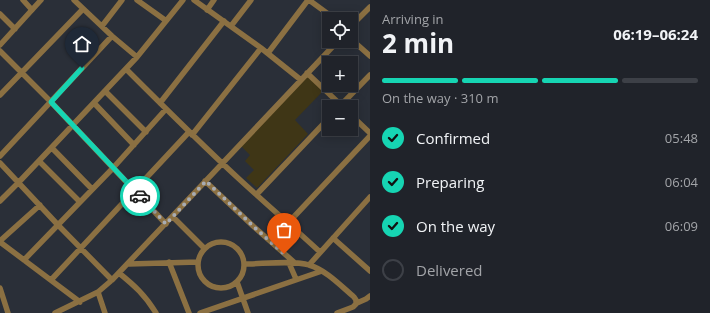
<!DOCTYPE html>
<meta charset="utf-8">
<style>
body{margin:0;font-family:"Open Sans",sans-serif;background:#2d2f36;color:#f1f3f6;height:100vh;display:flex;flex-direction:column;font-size:15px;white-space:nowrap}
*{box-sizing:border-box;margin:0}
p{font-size:13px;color:#a2a4a8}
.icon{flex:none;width:22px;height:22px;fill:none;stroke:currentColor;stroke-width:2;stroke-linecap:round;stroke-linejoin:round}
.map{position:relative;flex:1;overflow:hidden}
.details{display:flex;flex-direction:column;background:#20232a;width:340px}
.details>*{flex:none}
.tools{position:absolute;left:322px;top:12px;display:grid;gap:8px}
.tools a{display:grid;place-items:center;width:36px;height:36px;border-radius:0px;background:#20232a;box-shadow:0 2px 10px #0003,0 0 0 1px #3d4047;font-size:20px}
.pin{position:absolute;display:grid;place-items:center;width:34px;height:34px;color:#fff;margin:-41px -17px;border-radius:50% 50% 50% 0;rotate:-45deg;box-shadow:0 0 4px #0007}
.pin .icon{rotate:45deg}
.courier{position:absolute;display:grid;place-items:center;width:40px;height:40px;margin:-20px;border:3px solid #16d5b3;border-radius:50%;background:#fff;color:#222;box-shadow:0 1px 5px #0007}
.summary em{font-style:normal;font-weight:700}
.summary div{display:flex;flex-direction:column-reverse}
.summary{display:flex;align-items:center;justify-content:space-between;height:68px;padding:0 12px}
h1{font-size:26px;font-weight:700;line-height:30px}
.bar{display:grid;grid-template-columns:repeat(4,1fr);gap:6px 4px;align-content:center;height:48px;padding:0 12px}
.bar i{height:5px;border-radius:3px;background:#3d4047}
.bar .active{background:#16d5b3}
.bar p{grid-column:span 4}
ol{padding:0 12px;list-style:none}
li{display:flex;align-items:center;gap:12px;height:44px}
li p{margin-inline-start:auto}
li .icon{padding:4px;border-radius:50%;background:#16d5b3;color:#111;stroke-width:4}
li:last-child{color:#a2a4a8}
li i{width:22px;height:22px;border:2px solid #3d4047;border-radius:50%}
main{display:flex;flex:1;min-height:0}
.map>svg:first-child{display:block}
</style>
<main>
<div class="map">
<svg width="370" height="313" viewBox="0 0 370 313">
<rect width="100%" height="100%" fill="#2a2f38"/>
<!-- sand -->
<path fill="#3f3616" d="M307 74 324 90 295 120 308 134 257 188 246 178 254 170 245 161 250 155 240 145Z"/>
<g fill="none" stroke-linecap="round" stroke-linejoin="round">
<!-- minor -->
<path stroke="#8b7042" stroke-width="5.5" d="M23 0 32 10
M74 0 112 36 137 57 183 0
M137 0 165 20
M194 0 261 48 301 80
M309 0 335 19
M207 10 214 0
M0 14 15 29
M102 26 122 0
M231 26 251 0
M351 26 370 7
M351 39 370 56
M0 45 41 0
M0 51 51 102 166 224
M268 53 308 0
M126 69C163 106 200 143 238 178 265 203 293 227 320 252
M307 73 343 107
M105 91 146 132
M0 95 83 9
M94 103 134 145
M160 103 224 21
M339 107 370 75
M351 115 370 133
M192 135 261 48
M52 148 92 189
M0 156 112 36
M39 161 80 202
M0 163 58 225 112 280
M205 181 253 226 295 263
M257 194 329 118
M0 201 19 182 137 57
M173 217 204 248
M289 222 370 136
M333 238 370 271
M0 241 40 205
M198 265a23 23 0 1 1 46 0a23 23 0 1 1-46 0Z
M0 242 80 302
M24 260 113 168 166 109
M169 262 189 313
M289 263 296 279
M129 264 198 262
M245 264C262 264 294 260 309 265 326 270 341 286 354 297L356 300V304L353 307 337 313
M309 265 370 197
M119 273C135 286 145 295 156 313
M51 280 189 132
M237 282 248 313
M0 288 8 313
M98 292 105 313
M357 303 366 299 370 296
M55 313 98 292 112 280 338 41
M200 313 322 271"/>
</g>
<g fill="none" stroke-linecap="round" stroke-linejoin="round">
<!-- done -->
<path stroke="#a8acb3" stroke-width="4" stroke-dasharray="0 7.2" d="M140 196 166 224 206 181 253 226 284 254"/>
<!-- route -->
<path stroke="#16d5b3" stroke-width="5" d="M82 68 51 102 140 196"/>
</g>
</svg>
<div class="tools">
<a><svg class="icon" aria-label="locate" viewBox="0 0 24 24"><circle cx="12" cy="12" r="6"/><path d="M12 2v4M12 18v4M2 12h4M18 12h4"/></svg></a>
<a>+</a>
<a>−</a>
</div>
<div class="pin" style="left:284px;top:254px;background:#ea580c"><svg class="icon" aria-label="bag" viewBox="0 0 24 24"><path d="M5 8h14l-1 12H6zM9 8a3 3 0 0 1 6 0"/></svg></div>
<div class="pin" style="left:82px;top:68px;background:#1f2937"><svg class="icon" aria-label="home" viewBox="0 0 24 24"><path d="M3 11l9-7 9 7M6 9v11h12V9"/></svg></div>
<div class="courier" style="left:140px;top:196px"><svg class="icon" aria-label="car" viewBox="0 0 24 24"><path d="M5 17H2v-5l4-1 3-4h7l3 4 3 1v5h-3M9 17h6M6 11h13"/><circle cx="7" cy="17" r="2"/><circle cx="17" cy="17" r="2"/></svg></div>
</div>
<section class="details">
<div class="summary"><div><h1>2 min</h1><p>Arriving in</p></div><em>06:19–06:24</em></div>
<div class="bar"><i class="active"></i><i class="active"></i><i class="active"></i><i></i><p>On the way · 310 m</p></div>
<ol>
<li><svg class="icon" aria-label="check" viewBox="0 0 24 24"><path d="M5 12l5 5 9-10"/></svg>Confirmed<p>05:48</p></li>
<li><svg class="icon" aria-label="check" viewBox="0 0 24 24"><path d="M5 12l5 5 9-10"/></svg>Preparing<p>06:04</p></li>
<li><svg class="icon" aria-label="check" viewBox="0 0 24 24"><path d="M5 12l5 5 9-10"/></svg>On the way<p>06:09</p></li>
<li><i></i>Delivered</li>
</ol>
</section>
</main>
